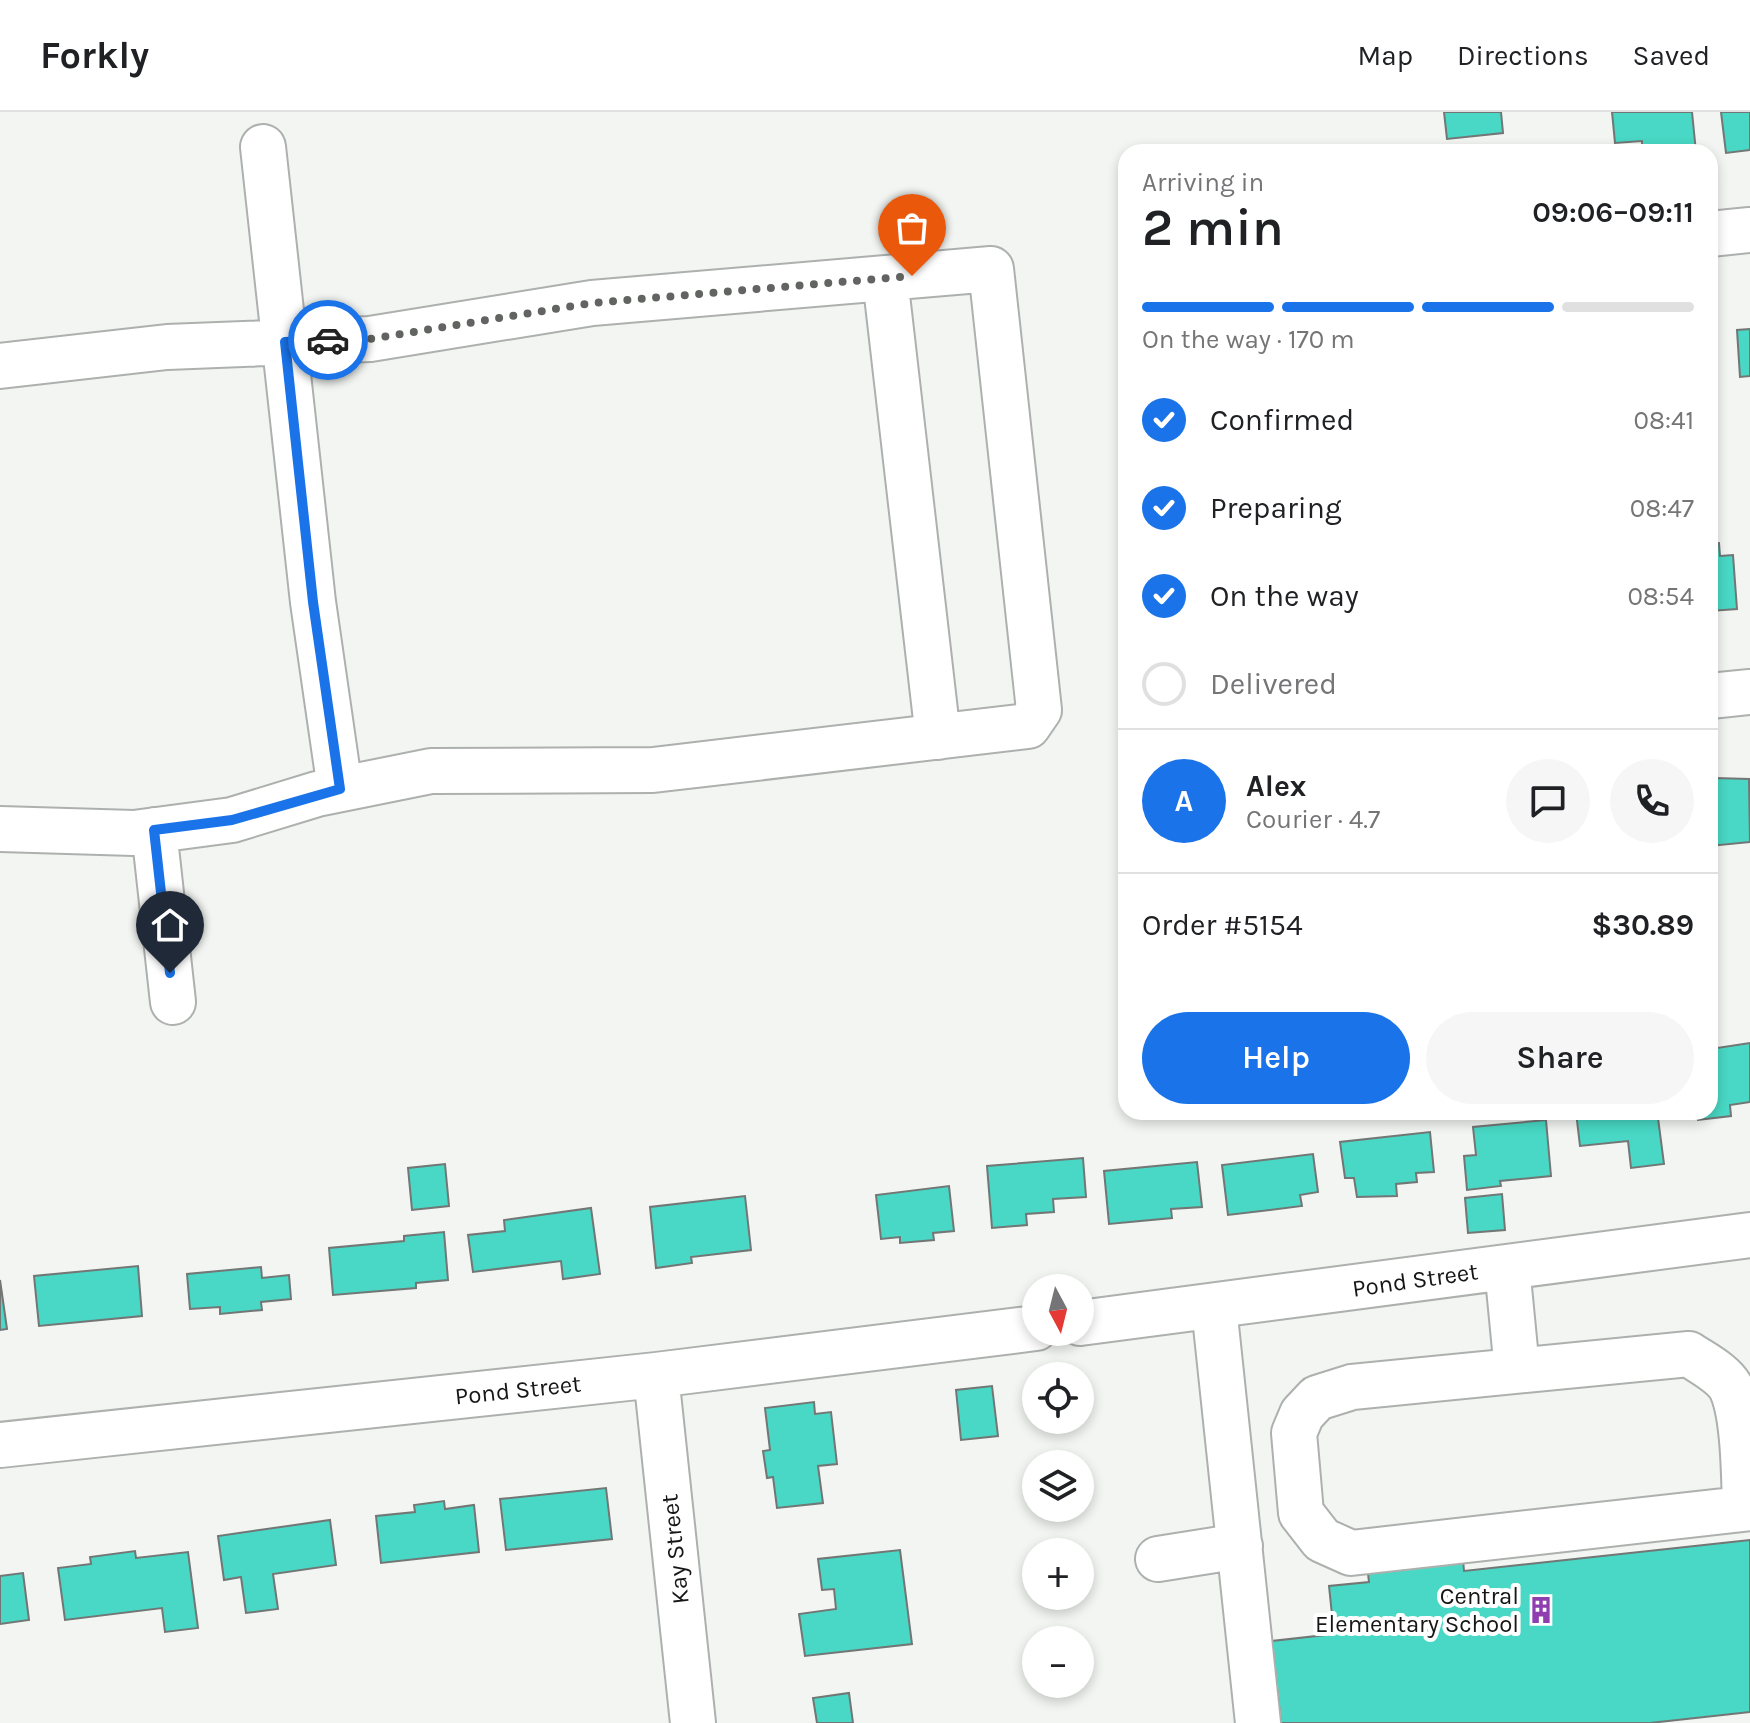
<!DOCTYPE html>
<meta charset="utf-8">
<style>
body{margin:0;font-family:Karla,sans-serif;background:#f6f6f6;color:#202124;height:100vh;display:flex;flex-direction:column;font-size:30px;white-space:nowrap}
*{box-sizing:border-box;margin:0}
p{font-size:26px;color:#757577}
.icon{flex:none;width:44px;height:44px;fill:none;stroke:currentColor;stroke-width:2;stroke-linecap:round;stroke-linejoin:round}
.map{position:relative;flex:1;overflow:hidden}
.drawer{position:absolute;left:1118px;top:32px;width:600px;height:976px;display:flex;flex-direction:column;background:#fff;border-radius:24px;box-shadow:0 4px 12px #0003}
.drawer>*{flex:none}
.needle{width:52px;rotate:173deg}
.fabs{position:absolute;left:1022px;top:1162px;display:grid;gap:16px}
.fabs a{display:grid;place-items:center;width:72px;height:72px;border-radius:50%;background:#fff;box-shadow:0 4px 12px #0003;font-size:40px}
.pin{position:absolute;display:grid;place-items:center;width:68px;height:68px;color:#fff;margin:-82px -34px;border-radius:50% 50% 50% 0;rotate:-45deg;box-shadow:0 0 8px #0007}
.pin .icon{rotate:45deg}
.courier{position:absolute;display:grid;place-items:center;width:80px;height:80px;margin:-40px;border:6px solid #1a73e8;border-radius:50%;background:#fff;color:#222;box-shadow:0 2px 10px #0007}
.head em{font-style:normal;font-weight:600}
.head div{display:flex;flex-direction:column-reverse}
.head{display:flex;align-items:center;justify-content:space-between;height:136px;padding:0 24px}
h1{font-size:52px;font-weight:600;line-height:60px}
.bar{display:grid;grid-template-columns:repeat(4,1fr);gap:12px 8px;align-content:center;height:96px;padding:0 24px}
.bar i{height:10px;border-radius:6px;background:#e0e0e0}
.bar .on{background:#1a73e8}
.bar p{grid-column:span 4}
.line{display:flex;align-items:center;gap:20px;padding:0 24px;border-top:2px solid #e0e0e0}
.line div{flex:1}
.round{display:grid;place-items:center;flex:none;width:84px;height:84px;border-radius:42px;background:#f6f6f6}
ol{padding:0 24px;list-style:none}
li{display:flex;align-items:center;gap:24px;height:88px}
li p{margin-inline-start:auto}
li .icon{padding:8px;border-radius:50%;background:#1a73e8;color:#fff;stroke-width:4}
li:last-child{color:#757577}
li i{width:44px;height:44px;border:4px solid #e0e0e0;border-radius:50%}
.cta{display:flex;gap:16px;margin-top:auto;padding:16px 24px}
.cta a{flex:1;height:92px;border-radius:48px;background:#1a73e8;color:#fff;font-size:32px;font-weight:600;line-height:92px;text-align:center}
.cta a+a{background:#f6f6f6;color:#202124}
header{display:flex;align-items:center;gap:48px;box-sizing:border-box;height:112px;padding:0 40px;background:#fff;border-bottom:2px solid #e0e0e0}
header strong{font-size:38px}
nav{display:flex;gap:44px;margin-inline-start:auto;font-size:28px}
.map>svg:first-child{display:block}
</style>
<header>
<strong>Forkly</strong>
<nav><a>Map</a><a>Directions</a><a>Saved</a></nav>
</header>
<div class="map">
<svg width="1750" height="1611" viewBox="0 0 1750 1611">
<rect width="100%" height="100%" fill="#f2f5f2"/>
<!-- building -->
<path fill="#48d8c5" stroke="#727675" stroke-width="2" d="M1444 0H1501L1503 21 1447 27Z
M1612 0H1692L1696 40H1661L1660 33 1642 35V29L1615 31Z
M1721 0H1750V38L1726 41Z
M1750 217V264L1740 265 1737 218Z
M1719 431 1720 444 1733 443 1737 497 1710 499V432Z
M1715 666 1749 667 1750 730 1710 734V667Z
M1750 931V990L1730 993 1731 1004 1698 1008 1697 1000H1710V937Z
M1576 1000H1650L1651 1006H1658L1664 1052 1631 1056 1628 1029 1580 1034Z
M1546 1008 1551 1064 1500 1069 1501 1074 1467 1078 1464 1044 1476 1043 1473 1015Z
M1430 1020 1434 1060 1416 1061 1417 1070 1396 1072 1397 1084 1357 1085 1354 1066H1345L1340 1030Z
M1313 1042 1318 1080 1300 1083 1302 1094 1228 1103 1222 1053Z
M1083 1046 1086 1085 1053 1087 1054 1100 1026 1102 1027 1113 992 1116 987 1054Z
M1197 1050 1202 1095 1171 1097 1172 1106 1109 1112 1104 1059Z
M445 1052 449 1094 412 1098 408 1056Z
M949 1074 954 1119 933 1121 934 1128 900 1131V1125L881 1127 876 1083Z
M1502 1082 1505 1118 1468 1121 1465 1086Z
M745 1084 751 1138 691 1145 692 1151 656 1156 650 1095Z
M591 1096 600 1162 563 1167 561 1149 473 1160 468 1123 505 1119 504 1108Z
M444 1120 448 1168 416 1171V1176L333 1183 329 1136 404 1129V1124Z
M138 1154 142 1204 39 1214 34 1164Z
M261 1155 262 1166 289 1163 291 1187 261 1190 262 1198 220 1202V1195L190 1197 187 1162Z
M0 1168 7 1217 0 1218Z
M992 1274 998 1324 961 1328 956 1278Z
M814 1290 815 1302 831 1300 837 1352 818 1354 823 1391 777 1396 773 1365 767 1366 763 1339 770 1338 765 1296Z
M606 1376 612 1427 506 1438 500 1387Z
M444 1389 445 1397 474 1393 479 1440 381 1451 376 1404 415 1400 414 1393Z
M330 1408 336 1453 273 1462 278 1497 246 1501 241 1465 224 1468 218 1424Z
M1750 1428V1600L1650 1611H1281L1272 1529 1334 1522 1329 1474 1369 1470 1366 1446 1462 1435 1464 1459Z
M900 1438 912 1532 805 1544 799 1502 836 1497 834 1477 822 1478 818 1447Z
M135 1439 136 1446 188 1440 198 1516 165 1520 162 1496 65 1508 58 1456 91 1452 90 1445Z
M23 1461 29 1508 0 1512V1464Z
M849 1581 853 1611H817L813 1586Z"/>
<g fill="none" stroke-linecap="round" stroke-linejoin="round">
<!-- minor casing -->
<g stroke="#adb1ae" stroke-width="48">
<path id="minor" d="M263 35 313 490 340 677
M1710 122 1750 118
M885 166 938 625
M0 254 167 235 370 227 592 191 991 157 1039 598 1028 614 653 658 431 659 317 682 232 708 134 721 0 717
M1710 584 1750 580
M154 718 173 890
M1507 1155 1517 1258
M1214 1195 1258 1611
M1080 1211 1750 1123
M656 1263 693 1611
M0 1333 656 1263 1036 1216
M1745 1396C1744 1365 1744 1306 1732 1278 1725 1262 1702 1251 1689 1242L1352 1275 1317 1286 1302 1302 1294 1321 1301 1401 1322 1428 1351 1441 1750 1396
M1158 1447 1240 1434"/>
</g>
<!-- minor -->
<use href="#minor" stroke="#fff" stroke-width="44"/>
</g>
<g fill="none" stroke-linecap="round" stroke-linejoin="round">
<!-- done -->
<path stroke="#626462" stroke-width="8" stroke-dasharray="0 14.4" d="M328 228 370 227 592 191 912 164"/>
<!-- route -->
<path stroke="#1a73e8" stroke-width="10" d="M170 861 154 718 232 708 340 677 313 490 285 230 328 228"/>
</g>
<!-- icons -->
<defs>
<g id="building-bare" transform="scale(2.16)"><path d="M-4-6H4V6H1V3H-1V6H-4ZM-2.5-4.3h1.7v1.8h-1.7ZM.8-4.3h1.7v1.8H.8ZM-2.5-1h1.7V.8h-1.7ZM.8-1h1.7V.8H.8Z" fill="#8e3eae" stroke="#fff" stroke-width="2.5" paint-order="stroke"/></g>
</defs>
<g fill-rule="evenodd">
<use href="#building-bare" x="1541" y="1498"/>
</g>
<g text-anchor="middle" stroke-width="8" stroke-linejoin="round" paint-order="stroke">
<!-- street labels -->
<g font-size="24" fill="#151615" stroke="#fff">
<text transform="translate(1415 1168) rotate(-8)" y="8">Pond Street</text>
<text transform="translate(518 1278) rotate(-6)" y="8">Pond Street</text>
<text transform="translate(675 1437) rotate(-96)" y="8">Kay Street</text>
</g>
<!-- poi labels -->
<g font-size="24" fill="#151615" stroke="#fff" text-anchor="end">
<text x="1519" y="1492">Central<tspan x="1519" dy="28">Elementary School</tspan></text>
</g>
</g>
</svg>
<div class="fabs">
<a><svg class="needle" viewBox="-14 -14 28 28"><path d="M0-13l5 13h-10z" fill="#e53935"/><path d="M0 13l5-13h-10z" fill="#757577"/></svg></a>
<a><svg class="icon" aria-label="locate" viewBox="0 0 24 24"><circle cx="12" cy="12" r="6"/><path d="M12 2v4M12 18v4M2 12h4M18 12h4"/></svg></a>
<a><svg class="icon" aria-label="layers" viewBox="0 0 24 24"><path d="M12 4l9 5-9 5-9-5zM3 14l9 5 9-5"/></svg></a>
<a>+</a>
<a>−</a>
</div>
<div class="pin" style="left:912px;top:164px;background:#ea580c"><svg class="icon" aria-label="bag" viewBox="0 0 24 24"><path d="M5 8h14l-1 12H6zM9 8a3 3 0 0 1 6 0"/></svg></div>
<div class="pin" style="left:170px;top:861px;background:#1f2937"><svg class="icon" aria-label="home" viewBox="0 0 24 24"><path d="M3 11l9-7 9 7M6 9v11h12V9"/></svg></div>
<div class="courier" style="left:328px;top:228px"><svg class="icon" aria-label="car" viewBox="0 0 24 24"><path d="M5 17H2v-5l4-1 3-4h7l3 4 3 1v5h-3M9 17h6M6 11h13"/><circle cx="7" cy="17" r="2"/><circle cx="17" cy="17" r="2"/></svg></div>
<section class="drawer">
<div class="head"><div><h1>2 min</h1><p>Arriving in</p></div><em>09:06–09:11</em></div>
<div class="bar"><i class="on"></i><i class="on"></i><i class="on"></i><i></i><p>On the way · 170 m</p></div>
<ol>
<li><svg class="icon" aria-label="check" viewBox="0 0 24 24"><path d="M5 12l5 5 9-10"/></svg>Confirmed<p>08:41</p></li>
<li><svg class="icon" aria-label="check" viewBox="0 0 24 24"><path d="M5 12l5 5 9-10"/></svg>Preparing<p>08:47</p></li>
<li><svg class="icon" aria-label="check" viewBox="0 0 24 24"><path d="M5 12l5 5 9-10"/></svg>On the way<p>08:54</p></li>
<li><i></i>Delivered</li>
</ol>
<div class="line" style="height:144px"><b class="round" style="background:#1a73e8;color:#fff">A</b><div><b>Alex</b><p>Courier · 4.7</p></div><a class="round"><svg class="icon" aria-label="chat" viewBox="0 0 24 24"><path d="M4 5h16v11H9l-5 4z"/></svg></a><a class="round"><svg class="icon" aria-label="phone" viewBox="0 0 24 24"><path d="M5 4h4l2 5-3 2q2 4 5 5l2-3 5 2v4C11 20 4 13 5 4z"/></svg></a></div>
<div class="line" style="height:104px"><div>Order #5154</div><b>$30.89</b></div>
<div class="cta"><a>Help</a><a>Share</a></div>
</section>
</div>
